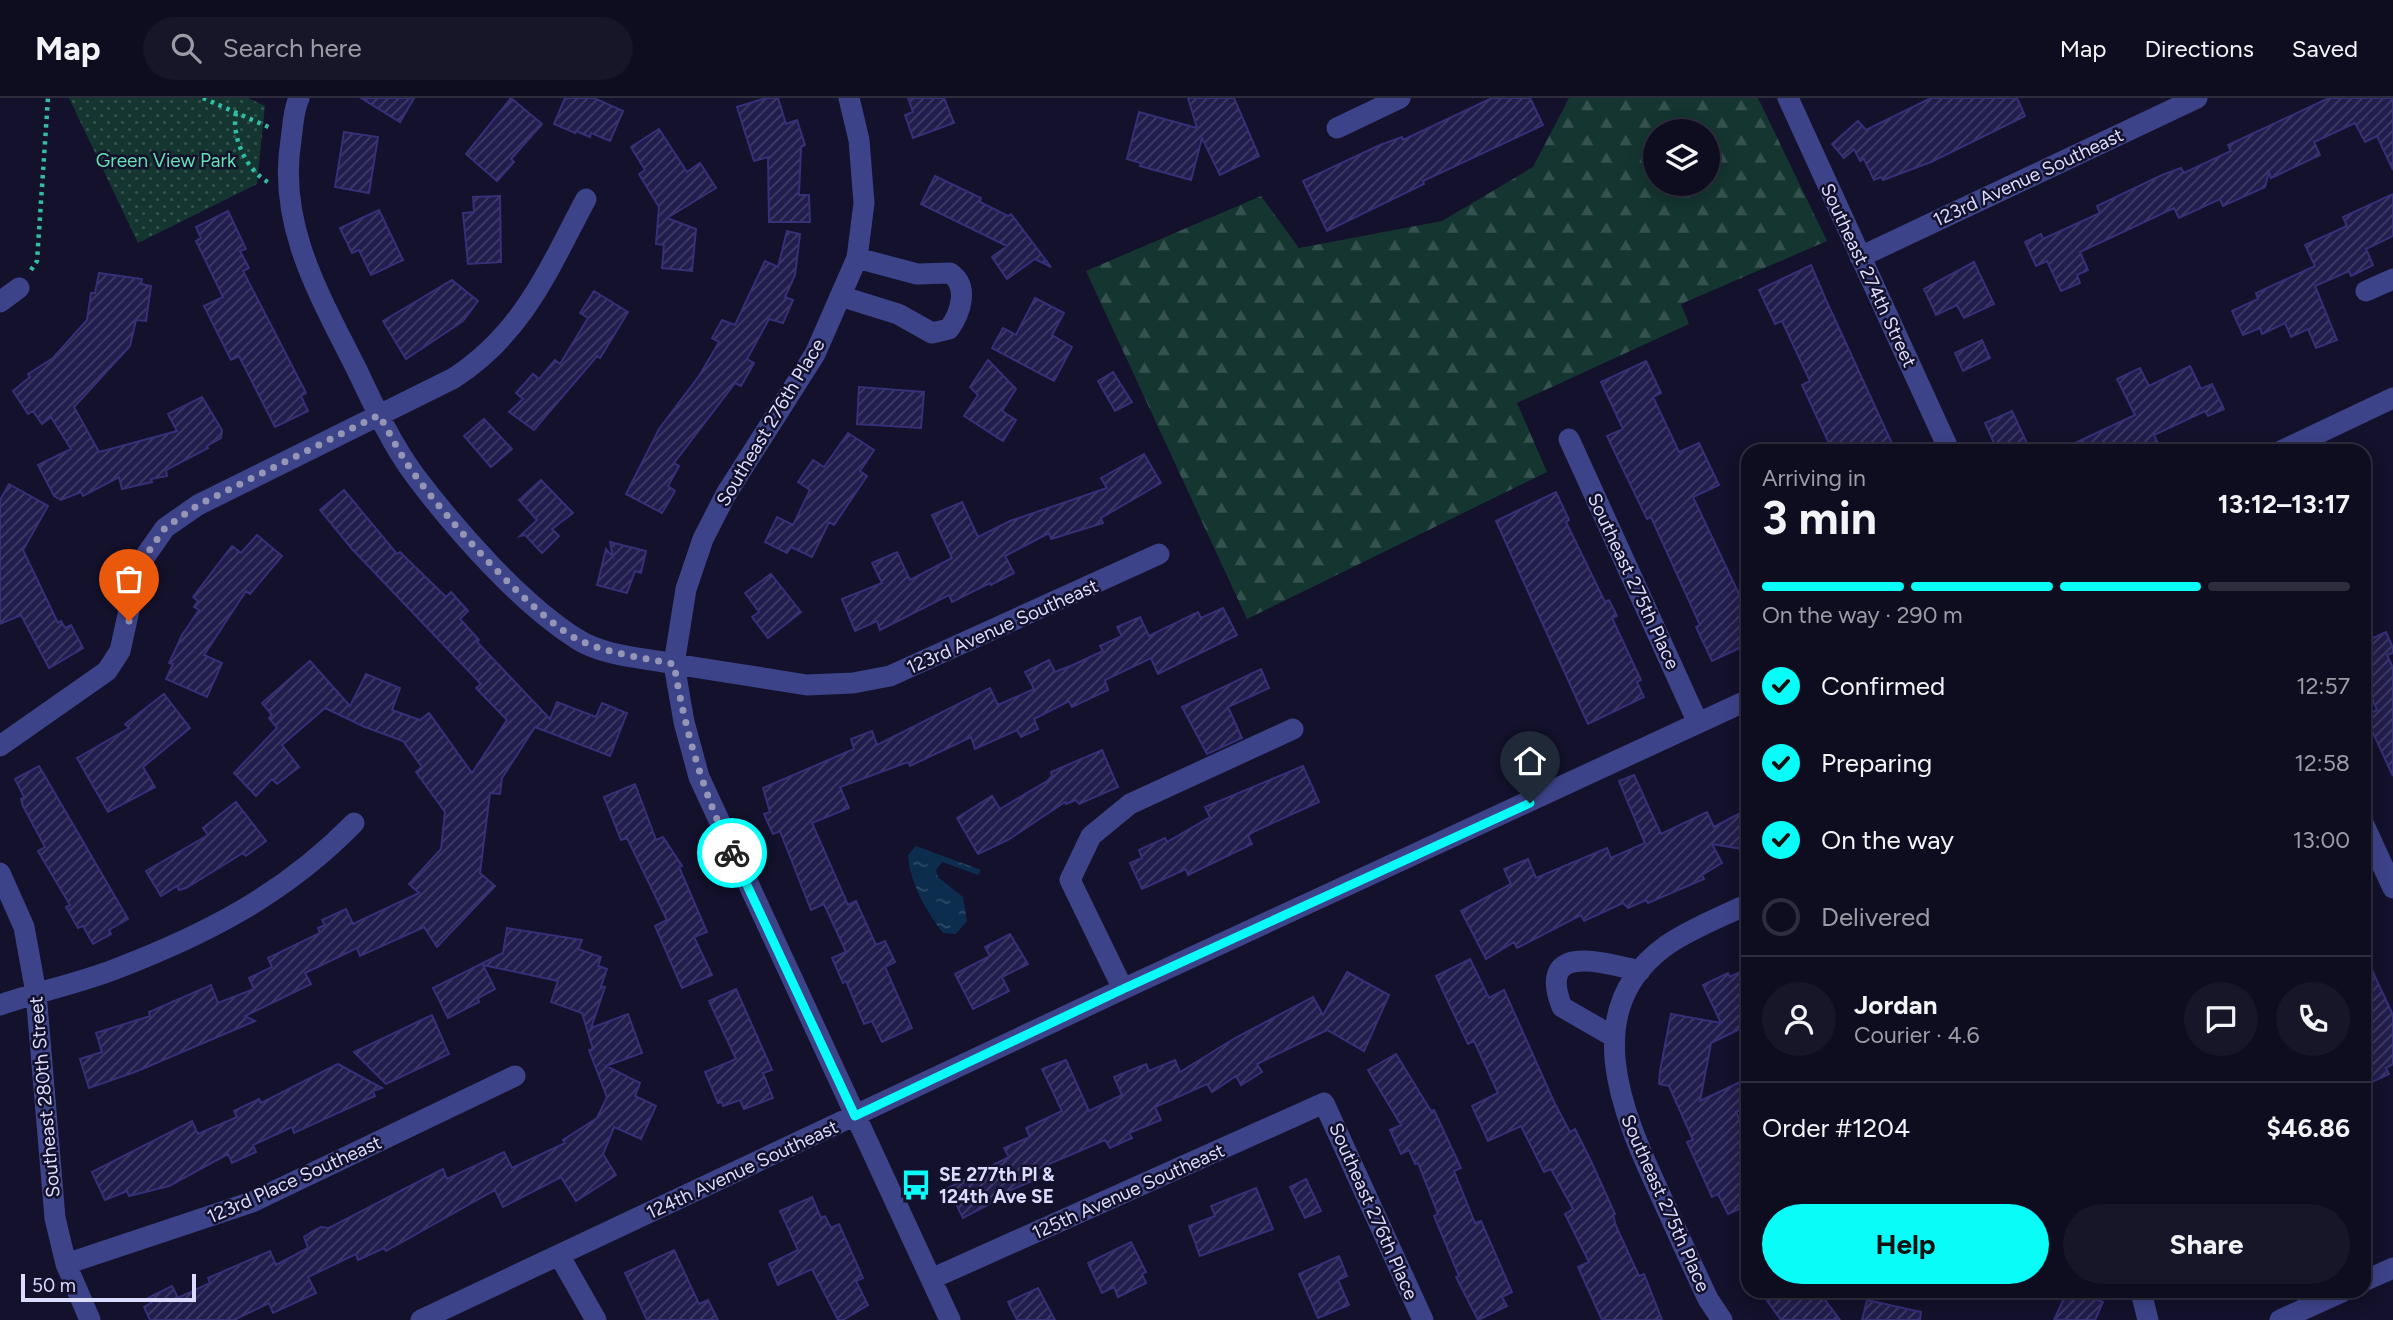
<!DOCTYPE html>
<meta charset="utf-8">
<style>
body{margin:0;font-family:Figtree,sans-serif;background:#171629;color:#f1f3f6;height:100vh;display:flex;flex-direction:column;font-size:26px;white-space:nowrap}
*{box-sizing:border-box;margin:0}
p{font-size:23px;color:#9b9ca5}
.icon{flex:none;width:38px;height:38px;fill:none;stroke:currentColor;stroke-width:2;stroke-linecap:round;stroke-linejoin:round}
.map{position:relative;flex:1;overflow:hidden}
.sheet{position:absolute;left:1741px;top:346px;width:630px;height:854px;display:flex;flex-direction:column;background:#0e0d20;border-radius:21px;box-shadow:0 4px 18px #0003,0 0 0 2px #2e2d3e}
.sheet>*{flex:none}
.tools{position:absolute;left:1643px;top:21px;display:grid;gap:14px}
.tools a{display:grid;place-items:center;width:77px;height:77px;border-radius:50%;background:#0e0d20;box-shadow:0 4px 18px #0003,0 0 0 2px #2e2d3e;font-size:35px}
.scale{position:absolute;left:21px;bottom:18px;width:175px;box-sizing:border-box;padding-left:7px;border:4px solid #dbdcff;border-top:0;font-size:19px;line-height:24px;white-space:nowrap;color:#dbdcff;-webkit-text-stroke:5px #13112b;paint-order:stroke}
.pin{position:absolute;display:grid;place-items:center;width:60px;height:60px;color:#fff;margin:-72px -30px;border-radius:50% 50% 50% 0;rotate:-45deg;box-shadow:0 0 7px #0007}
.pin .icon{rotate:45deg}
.courier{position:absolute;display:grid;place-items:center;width:70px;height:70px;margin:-35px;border:5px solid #09fdf8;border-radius:50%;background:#fff;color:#222;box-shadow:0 2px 9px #0007}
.headline em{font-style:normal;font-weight:700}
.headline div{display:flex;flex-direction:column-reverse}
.headline{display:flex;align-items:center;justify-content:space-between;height:119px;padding:0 21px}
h1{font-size:46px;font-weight:700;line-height:52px}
.bar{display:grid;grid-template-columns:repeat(4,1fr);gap:10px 7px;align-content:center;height:84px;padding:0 21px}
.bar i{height:9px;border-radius:5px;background:#2e2d3e}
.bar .selected{background:#09fdf8}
.bar p{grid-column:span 4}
.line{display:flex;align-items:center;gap:18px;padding:0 21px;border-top:2px solid #2e2d3e}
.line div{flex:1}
.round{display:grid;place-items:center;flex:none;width:74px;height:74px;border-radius:37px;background:#171629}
ol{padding:0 21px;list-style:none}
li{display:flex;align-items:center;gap:21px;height:77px}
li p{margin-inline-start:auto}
li .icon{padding:7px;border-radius:50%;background:#09fdf8;color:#111;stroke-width:4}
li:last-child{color:#9b9ca5}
li i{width:38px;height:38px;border:4px solid #2e2d3e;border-radius:50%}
.cta{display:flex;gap:14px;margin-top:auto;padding:14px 21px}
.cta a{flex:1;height:80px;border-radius:42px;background:#09fdf8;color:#111;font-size:28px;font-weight:700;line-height:80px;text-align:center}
.cta a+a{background:#171629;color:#f1f3f6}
header{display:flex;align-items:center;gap:42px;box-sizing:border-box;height:98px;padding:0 35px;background:#0e0d20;border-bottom:2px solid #2e2d3e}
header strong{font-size:33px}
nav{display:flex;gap:38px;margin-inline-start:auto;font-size:24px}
.search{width:490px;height:63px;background:#171629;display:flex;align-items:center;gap:18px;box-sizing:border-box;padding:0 24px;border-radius:38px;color:#9b9ca5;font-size:26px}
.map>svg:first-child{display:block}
</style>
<header>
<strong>Map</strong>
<div class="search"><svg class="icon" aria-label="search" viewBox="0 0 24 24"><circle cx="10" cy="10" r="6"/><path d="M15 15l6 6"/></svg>Search here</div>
<nav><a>Map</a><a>Directions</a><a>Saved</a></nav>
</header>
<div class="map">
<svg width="2393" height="1222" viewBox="0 0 2393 1222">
<defs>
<pattern id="forest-firs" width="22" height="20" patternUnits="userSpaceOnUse" patternTransform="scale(1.75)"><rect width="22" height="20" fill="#143530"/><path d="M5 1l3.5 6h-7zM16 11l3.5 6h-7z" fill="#36524f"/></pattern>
<pattern id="park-dots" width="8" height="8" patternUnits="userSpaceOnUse" patternTransform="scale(1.75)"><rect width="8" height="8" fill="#143530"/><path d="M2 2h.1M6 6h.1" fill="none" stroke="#36524f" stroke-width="1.8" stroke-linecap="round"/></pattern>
<pattern id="water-ripples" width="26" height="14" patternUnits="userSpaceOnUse" patternTransform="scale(1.75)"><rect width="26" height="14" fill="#0d2d4e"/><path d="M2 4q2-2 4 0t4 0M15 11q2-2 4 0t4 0" fill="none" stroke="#304b69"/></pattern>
<pattern id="building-hatch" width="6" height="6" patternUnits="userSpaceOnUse" patternTransform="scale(1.75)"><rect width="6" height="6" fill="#211d4c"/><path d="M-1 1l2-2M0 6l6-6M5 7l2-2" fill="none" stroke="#413d67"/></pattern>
</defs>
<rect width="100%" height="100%" fill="#13112b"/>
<!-- forest -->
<path fill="url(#forest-firs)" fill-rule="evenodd" d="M1569 0H1758L1827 143 1681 206 1689 226 1517 305 1547 374 1247 521 1086 173 1261 98 1299 150 1442 123 1533 69ZM1656 33H1708V86H1656Z"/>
<!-- park -->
<path fill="url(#park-dots)" d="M69 0H248L265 8 257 86 138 145Z"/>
<!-- water -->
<path fill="url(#water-ripples)" d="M916 748 981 772 978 777 942 764 936 772 938 779 963 799 967 823 956 836 943 835C926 813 910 785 908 757Z"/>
<!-- building -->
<path fill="url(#building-hatch)" stroke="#353078" stroke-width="2" d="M361 0H414L400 24Z
M511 0 542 26 511 61 514 64 497 83 466 56Z
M565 0H594L623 13 610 43 591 35 590 39 576 33 575 35 554 26Z
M766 0H778L786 26 797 22 805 47 801 49 799 97H809L810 124H769L768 59 754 63 737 9Z
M908 0H944L954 25 913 40 905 17 913 14Z
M1188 0H1234L1259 58 1220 77 1202 40 1191 82 1140 68 1141 65 1127 61 1139 14 1197 30Z
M1492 0H1530L1543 27 1423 83 1424 86 1327 133 1303 83 1380 47 1402 39 1403 42Z
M1931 0H2017L2025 18 1931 64 1883 82 1881 79 1874 82 1864 61 1860 63 1854 51 1844 60 1832 46 1858 23 1866 32Z
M2329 0H2393V72L2377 38 2365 44 2355 25 2314 44 2320 57 2271 80 2269 74 2265 89 2223 108 2220 101 2179 120 2174 110 2080 154 2088 172 2077 177 2080 185 2061 193 2047 163 2036 168 2025 144 2041 136 2043 141 2100 115 2097 108 2162 77 2181 70 2184 75 2231 53 2228 47Z
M659 31 687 74 700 65 716 90 667 120 696 131 692 173 662 170 664 147 656 146 659 109 639 76 645 72 631 49Z
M344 34 378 39 369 95 335 89Z
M935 78 981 100 980 104 1008 118 1011 116 1051 169 1035 161 1007 181 992 159 1007 148 921 106Z
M2393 96V138L2366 151 2373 167 2351 178 2349 173 2315 188 2337 242 2316 250 2308 231 2291 239 2285 225 2262 236 2260 230 2243 237 2232 213 2258 201 2256 195 2315 168 2305 147 2347 128 2343 119Z
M500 98 501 164 468 166 463 115 474 114 473 99Z
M379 112 403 162 371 177 359 152 352 155 340 130Z
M228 113 246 151 240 153 249 170 243 173 306 295 301 298 308 313 275 329 239 258 231 262 204 208 223 199 196 143 201 140 196 129Z
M787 133 800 136 795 177 785 199 793 202 783 225 769 221 747 261 754 265 741 288 735 285 674 365 679 368 668 388 675 393 662 415 626 396 659 331 699 278 719 244 712 240 722 222 735 227 765 163 778 169Z
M1974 164 1994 206 1964 220 1957 207 1936 217 1924 191Z
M1811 167 1826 202 1896 354H1833L1802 287 1810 283 1782 223 1775 226 1759 192Z
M99 175 142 181 141 186 151 188 146 223 136 222 130 248 74 309 99 354 177 333 168 316 202 299 222 332 221 340 207 348 208 350 166 372 167 378 151 381 152 384 122 391 119 379 83 398 81 394 61 402 54 398 38 367 71 351 51 319 42 326 33 313 28 316 13 293 30 279 28 276 53 260 87 222 91 195H95Z
M452 182 478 203 463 223 406 261 383 223Z
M594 193 628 214 600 260 597 258 534 332 509 314 523 301 516 295 533 276 539 281 555 262 560 266 588 220 580 215Z
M1035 200 1064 215 1052 237 1072 249 1054 283 992 250 1003 230 1016 237Z
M1982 242 1990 260 1963 273 1955 255Z
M988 262 1016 291 1002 313 1016 322 1003 343 964 318 978 297 970 289Z
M1646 263 1661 295 1653 299 1679 354 1699 345 1719 387 1693 399 1748 515V546L1712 563 1696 529 1700 527 1651 419 1647 421 1607 338 1623 331 1601 284Z
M2190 268 2201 291 2212 286 2224 311 2208 318 2205 313 2154 337 2162 354H2056L2135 317 2117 281 2140 270 2149 288Z
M1113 274 1132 304 1115 313 1098 283Z
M859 289 924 294 921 330 857 326Z
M2012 313 2031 354H1998L1985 325Z
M484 321 512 351 491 369 464 338Z
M848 335 874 352 860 373 867 378 834 427 829 424 812 459 791 449 787 455 765 444 777 419 793 427 810 392 798 384 813 362 824 369Z
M1144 356 1161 385 1101 420 1103 425 1051 441 1049 435 1005 458 1014 475 991 487 990 485 952 504 949 497 880 532 877 523 855 533 842 501 882 485 872 465 897 454 910 482 952 460 932 417 962 404 978 439 1010 423 1107 390 1101 380Z
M541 382 573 415 552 431 559 438 542 455 525 437 520 438 537 422 519 402Z
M9 386 48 408 23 452 58 525 61 523 65 530 71 527 83 550 49 570 21 517 0 526V402Z
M344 392 397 456 400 454 446 499 451 494 468 513 460 521 479 542 477 544 550 621 557 604 596 619 602 605 627 615 610 658 535 629 502 680 500 696 490 695 480 775 495 788 437 849 424 829 360 858 357 850 305 875 311 886 245 918 255 923 135 974 89 990 80 961 102 954 96 935 150 918 149 914 211 887 218 905 254 891 249 880 272 869 268 860 320 835 318 830 325 827 322 822 346 811 353 826 419 795 409 786 441 751 445 714 416 674 422 669 403 643 365 629 325 610 282 647 299 669 277 686 272 681 256 698 234 675 277 630 269 620 272 617 262 605 310 563 350 608 366 576 400 590 392 612 420 622 429 615 472 675 507 622 476 590 481 586 352 451 320 412Z
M1556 394 1569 422 1566 424 1605 504 1609 502 1617 518 1612 520 1641 582 1637 584 1644 599 1588 626 1496 423Z
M257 437 282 458 250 496 246 493 204 557 222 565 207 599 166 581 173 566 169 565 182 537 199 512 194 509 198 503 193 499 232 448 241 455Z
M610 444 646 453 641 475 635 473 627 495 597 487 606 451 613 459Z
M771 476 801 514 768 540 752 519 759 514 745 495Z
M1223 510 1237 537 1158 576 1151 560 1105 582 1108 592 1072 609 1069 603 1034 621 1038 631 1021 639 1017 632 975 651 971 639 910 668 908 664 840 689 849 710 812 725 848 807 856 803 876 847 885 843 895 864 885 869 912 930 882 944 872 923 864 926 846 883 843 885 832 860 846 854 824 806 811 812 780 733 773 736 764 716 770 714 763 690 854 651 851 641 872 633 877 647 990 590 998 607 1034 591 1025 574 1049 562 1055 574 1073 567 1103 553 1100 548 1122 538 1117 529 1140 519 1149 538 1198 514 1201 520Z
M2386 534 2393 550V555L2387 557 2393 570V678L2367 622 2366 617 2377 612 2364 582V544Z
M1261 571 1269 590 1228 609 1242 640 1207 656 1182 609Z
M164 596 190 630 143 669 155 689 108 714 77 660 129 630 125 626Z
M1102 652 1118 689 1079 706 1076 702 1066 706 1065 704 1008 742 978 756 957 720 992 698 1000 711 1047 683 1052 678 1051 674Z
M39 668 128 821 109 832 111 836 93 846 83 828 78 830 66 809 70 807 38 753 45 749 23 708 21 701 24 699 15 681Z
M1303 668 1319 704 1253 734 1248 738 1252 746 1188 777 1186 771 1142 791 1130 765 1142 760 1139 752 1165 740 1167 744 1210 719 1205 709Z
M1634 677 1661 736 1707 714 1714 729 1748 711V752L1712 746 1722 765 1702 777 1704 781 1648 805 1646 802 1628 810 1623 805 1584 823 1581 817 1517 850 1514 844 1486 861 1461 813 1511 786 1504 771 1528 761 1536 780 1607 750 1611 760 1645 745 1619 683Z
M635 686 656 742 663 739 682 768 679 769 707 834 694 839 712 877 682 890 655 828 667 822 627 740 621 742 604 699Z
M236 704 266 743 246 758 243 755 186 790 179 792 177 788 161 798 146 773 208 737 203 730Z
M507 830 582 842 578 851 601 859 598 868 607 871 601 888 605 889 591 930 628 916 642 955 606 968 640 985 635 998 656 1008 641 1041 614 1029 603 1056 616 1077 576 1103 561 1079 503 1109 495 1092 386 1153 384 1150 358 1162 356 1156 308 1179 316 1195 273 1215 269 1205 234 1222H150L144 1209 151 1205 148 1200 172 1188 178 1200 210 1185 208 1180 270 1153 276 1167 308 1150 304 1139 313 1133 321 1129 329 1130 443 1071 447 1081 504 1054 512 1070 565 1045 563 1042 597 1020 607 999 589 952 593 951 582 915 551 904 558 883 483 867 495 891 478 900 479 904 448 920 433 890 503 855Z
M1010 836 1028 866 1002 879 1009 893 973 911 955 876 990 858 985 849Z
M2364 855 2393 917V966L2386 970 2389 976 2364 988Z
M1470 861 1489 900 1504 892 1555 1006 1570 1034 1575 1031 1591 1063 1615 1116 1613 1117 1616 1128 1639 1178 1644 1176 1662 1222H1602L1578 1169 1589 1164 1565 1116 1573 1111 1551 1071 1544 1074 1521 1028 1488 1043 1472 1008 1498 995 1474 943 1468 946 1436 878Z
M1748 870V927L1711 945 1700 1003 1740 984 1748 999V1009L1736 1014 1748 1040V1107L1728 1116 1718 1096 1712 1099 1687 1044 1693 1042 1669 988 1659 986 1660 973 1671 916 1721 925 1703 887 1728 875 1730 879Z
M1347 874 1389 897 1364 953 1327 932 1257 966 1262 974 1241 987 1236 978 1212 994 1207 986 1155 1009 1161 1022 1129 1035 1132 1040 1110 1050 1105 1042 1035 1072 1039 1080 1004 1095 1005 1098 963 1120 948 1090 1009 1059 1004 1050 1030 1039 1026 1030 1062 1013 1042 971 1066 962 1089 1013 1122 997 1114 979 1146 966 1149 973 1175 962 1180 974 1235 940 1313 899 1323 917Z
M736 891 772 972 763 975 773 1000 744 1011 740 1002 723 1008 722 1004 718 1005 705 974 736 961 709 903Z
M432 917 449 956 386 986 354 954Z
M1396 956 1431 1013 1434 1012 1461 1070 1454 1073 1475 1125 1481 1123 1512 1194 1502 1199 1507 1208 1478 1222 1456 1179 1459 1178 1434 1118 1438 1116 1418 1065 1415 1066 1409 1052 1401 1056 1390 1032 1401 1027 1368 972Z
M338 966 382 990 373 993 375 998 294 1035 292 1029 253 1047 256 1054 232 1065 228 1056 169 1088 129 1098 127 1093 105 1102 92 1074 192 1023 198 1036 237 1019 234 1013 259 1001 261 1005Z
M1306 1081 1321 1113 1305 1120 1290 1089Z
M1256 1090 1273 1131 1200 1158 1189 1128 1215 1118 1211 1108Z
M812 1099 821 1120 825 1118 831 1130 839 1126 863 1180 856 1183 868 1207 843 1222H838L812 1171 778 1187 769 1166 798 1152 780 1113Z
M1131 1144 1146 1174 1142 1176 1146 1185 1118 1199 1114 1189 1102 1195 1088 1165Z
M674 1152 699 1206 708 1202 718 1222H647L625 1175Z
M1339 1158 1347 1178 1338 1182 1349 1207 1318 1220 1299 1176Z
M1038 1190 1055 1222H1017L1008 1204Z
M1761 1194H1819L1840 1222H1781Z
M2067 1194H2096L2093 1200 2103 1204 2095 1222H2054Z
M1867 1202 1921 1214 1920 1222H1862Z"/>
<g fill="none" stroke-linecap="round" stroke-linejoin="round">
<!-- path -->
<path stroke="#32bda4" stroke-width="4.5" stroke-dasharray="3.5 5" stroke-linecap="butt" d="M203 0 273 31
M236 15C231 39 247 74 270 85
M31 172 37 163 48 0"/>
<!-- minor -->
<path stroke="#3d4389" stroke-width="21" d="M299 0C293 13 293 28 291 42 277 127 320 198 357 272 374 308 392 347 416 379 457 433 520 505 577 541 603 558 644 560 674 566L684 624 699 679 950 1222
M849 0 859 42 864 105 857 160 815 256 726 396 703 441 686 491 674 566 807 587 853 585 890 578 1159 456
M1788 0 1950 354
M1337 30 1400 0
M1860 159 2197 0
M2366 193 2393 181
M840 198 898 216 932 235 949 231C960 216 970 188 950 175L917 176 857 160
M0 204 19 190
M1569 341 1698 625
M2279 354 2393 300
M0 648 107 573 120 553 139 467 165 430 198 407 454 280C524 234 548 172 586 101
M2364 727 2393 790
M0 775 24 829 36 895 55 1120 66 1166 90 1222
M1123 891 1070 782 1091 738 1130 706 1293 631
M0 907C37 894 76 886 113 872 205 837 285 796 354 725
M1614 939 1562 909C1536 843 1605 865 1640 873
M559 1157 596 1222
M66 1166 252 1104 515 978
M931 1181 1324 1005 1423 1222
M2364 1183 2393 1170
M2141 1194 2148 1222
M421 1222 1123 891 1748 602
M1722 1222 1708 1201C1691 1165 1675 1129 1659 1094 1622 1014 1577 911 1667 847 1692 830 1721 819 1748 806
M2280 1222 2342 1194"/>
</g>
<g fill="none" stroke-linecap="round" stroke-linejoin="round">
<!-- done -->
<path stroke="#9595b5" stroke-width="7" stroke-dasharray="0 12.6" d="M129 523 139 467 165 430 198 407 379 317C391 337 401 359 415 377 444 418 538 524 581 543 610 556 644 560 674 566 685 633 703 694 732 755"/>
<!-- route -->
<path stroke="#09fdf8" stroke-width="9" d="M732 755 855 1018 1123 891 1530 705"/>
</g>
<!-- icons -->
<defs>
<g id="bus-bare" transform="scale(2.415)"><path d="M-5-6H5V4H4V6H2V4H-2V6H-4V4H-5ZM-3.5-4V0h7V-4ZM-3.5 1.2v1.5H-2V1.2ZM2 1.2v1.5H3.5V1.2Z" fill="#09fdf8" stroke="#13112b" stroke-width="2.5" paint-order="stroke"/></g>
</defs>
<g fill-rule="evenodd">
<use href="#bus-bare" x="916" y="1087"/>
</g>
<g text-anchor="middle" stroke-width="5" stroke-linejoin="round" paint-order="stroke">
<!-- park labels -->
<g font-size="19" fill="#66e0b3" stroke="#13112b">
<text x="166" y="69">Green View Park</text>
</g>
<!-- street labels -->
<g font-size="19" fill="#dbdcff" stroke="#13112b">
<text transform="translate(2028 79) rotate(-25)" y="7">123rd Avenue Southeast</text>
<text transform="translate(1869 177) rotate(65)" y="7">Southeast 274th Street</text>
<text transform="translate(770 324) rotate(-59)" y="7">Southeast 276th Place</text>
<text transform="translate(1634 483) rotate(65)" y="7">Southeast 275th Place</text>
<text transform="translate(1002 528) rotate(-24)" y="7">123rd Avenue Southeast</text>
<text transform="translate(44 999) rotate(-95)" y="7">Southeast 280th Street</text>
<text transform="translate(742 1071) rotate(-25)" y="7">124th Avenue Southeast</text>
<text transform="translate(294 1081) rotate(-24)" y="7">123rd Place Southeast</text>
<text transform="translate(1128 1093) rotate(-24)" y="7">125th Avenue Southeast</text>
<text transform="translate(1666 1105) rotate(66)" y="7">Southeast 275th Place</text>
<text transform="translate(1374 1113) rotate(66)" y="7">Southeast 276th Place</text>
</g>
<!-- poi labels -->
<g font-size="19" font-weight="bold" fill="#dbdcff" stroke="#13112b" text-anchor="start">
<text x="939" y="1083">SE 277th Pl &amp;<tspan x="939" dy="22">124th Ave SE</tspan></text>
</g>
</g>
</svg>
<div class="tools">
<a><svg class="icon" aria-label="layers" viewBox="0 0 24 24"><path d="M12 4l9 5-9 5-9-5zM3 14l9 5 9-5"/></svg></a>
</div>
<div class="scale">50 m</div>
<div class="pin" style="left:129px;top:523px;background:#ea580c"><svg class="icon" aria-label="bag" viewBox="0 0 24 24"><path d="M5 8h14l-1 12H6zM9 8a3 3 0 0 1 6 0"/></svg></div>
<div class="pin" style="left:1530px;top:705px;background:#1f2937"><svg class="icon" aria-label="home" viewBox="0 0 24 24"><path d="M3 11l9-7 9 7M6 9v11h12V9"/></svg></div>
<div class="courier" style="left:732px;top:755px"><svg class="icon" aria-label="bike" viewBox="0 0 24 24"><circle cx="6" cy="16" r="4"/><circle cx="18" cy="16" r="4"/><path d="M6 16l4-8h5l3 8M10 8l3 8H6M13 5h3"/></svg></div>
<section class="sheet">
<div class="headline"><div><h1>3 min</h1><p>Arriving in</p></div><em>13:12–13:17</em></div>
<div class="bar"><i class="selected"></i><i class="selected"></i><i class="selected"></i><i></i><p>On the way · 290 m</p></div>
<ol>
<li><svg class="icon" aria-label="check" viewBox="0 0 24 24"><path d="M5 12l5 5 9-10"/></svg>Confirmed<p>12:57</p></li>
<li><svg class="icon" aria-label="check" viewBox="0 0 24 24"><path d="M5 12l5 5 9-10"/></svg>Preparing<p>12:58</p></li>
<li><svg class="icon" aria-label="check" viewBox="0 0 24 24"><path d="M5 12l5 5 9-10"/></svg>On the way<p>13:00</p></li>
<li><i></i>Delivered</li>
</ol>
<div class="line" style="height:126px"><a class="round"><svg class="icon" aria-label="person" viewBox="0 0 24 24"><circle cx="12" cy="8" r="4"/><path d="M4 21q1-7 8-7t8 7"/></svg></a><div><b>Jordan</b><p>Courier · 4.6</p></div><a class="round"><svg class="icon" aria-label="chat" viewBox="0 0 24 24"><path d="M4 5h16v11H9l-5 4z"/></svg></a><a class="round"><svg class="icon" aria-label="phone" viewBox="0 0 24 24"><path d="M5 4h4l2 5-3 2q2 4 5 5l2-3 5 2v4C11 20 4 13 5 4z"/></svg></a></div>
<div class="line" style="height:91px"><div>Order #1204</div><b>$46.86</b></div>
<div class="cta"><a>Help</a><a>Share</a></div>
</section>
</div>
